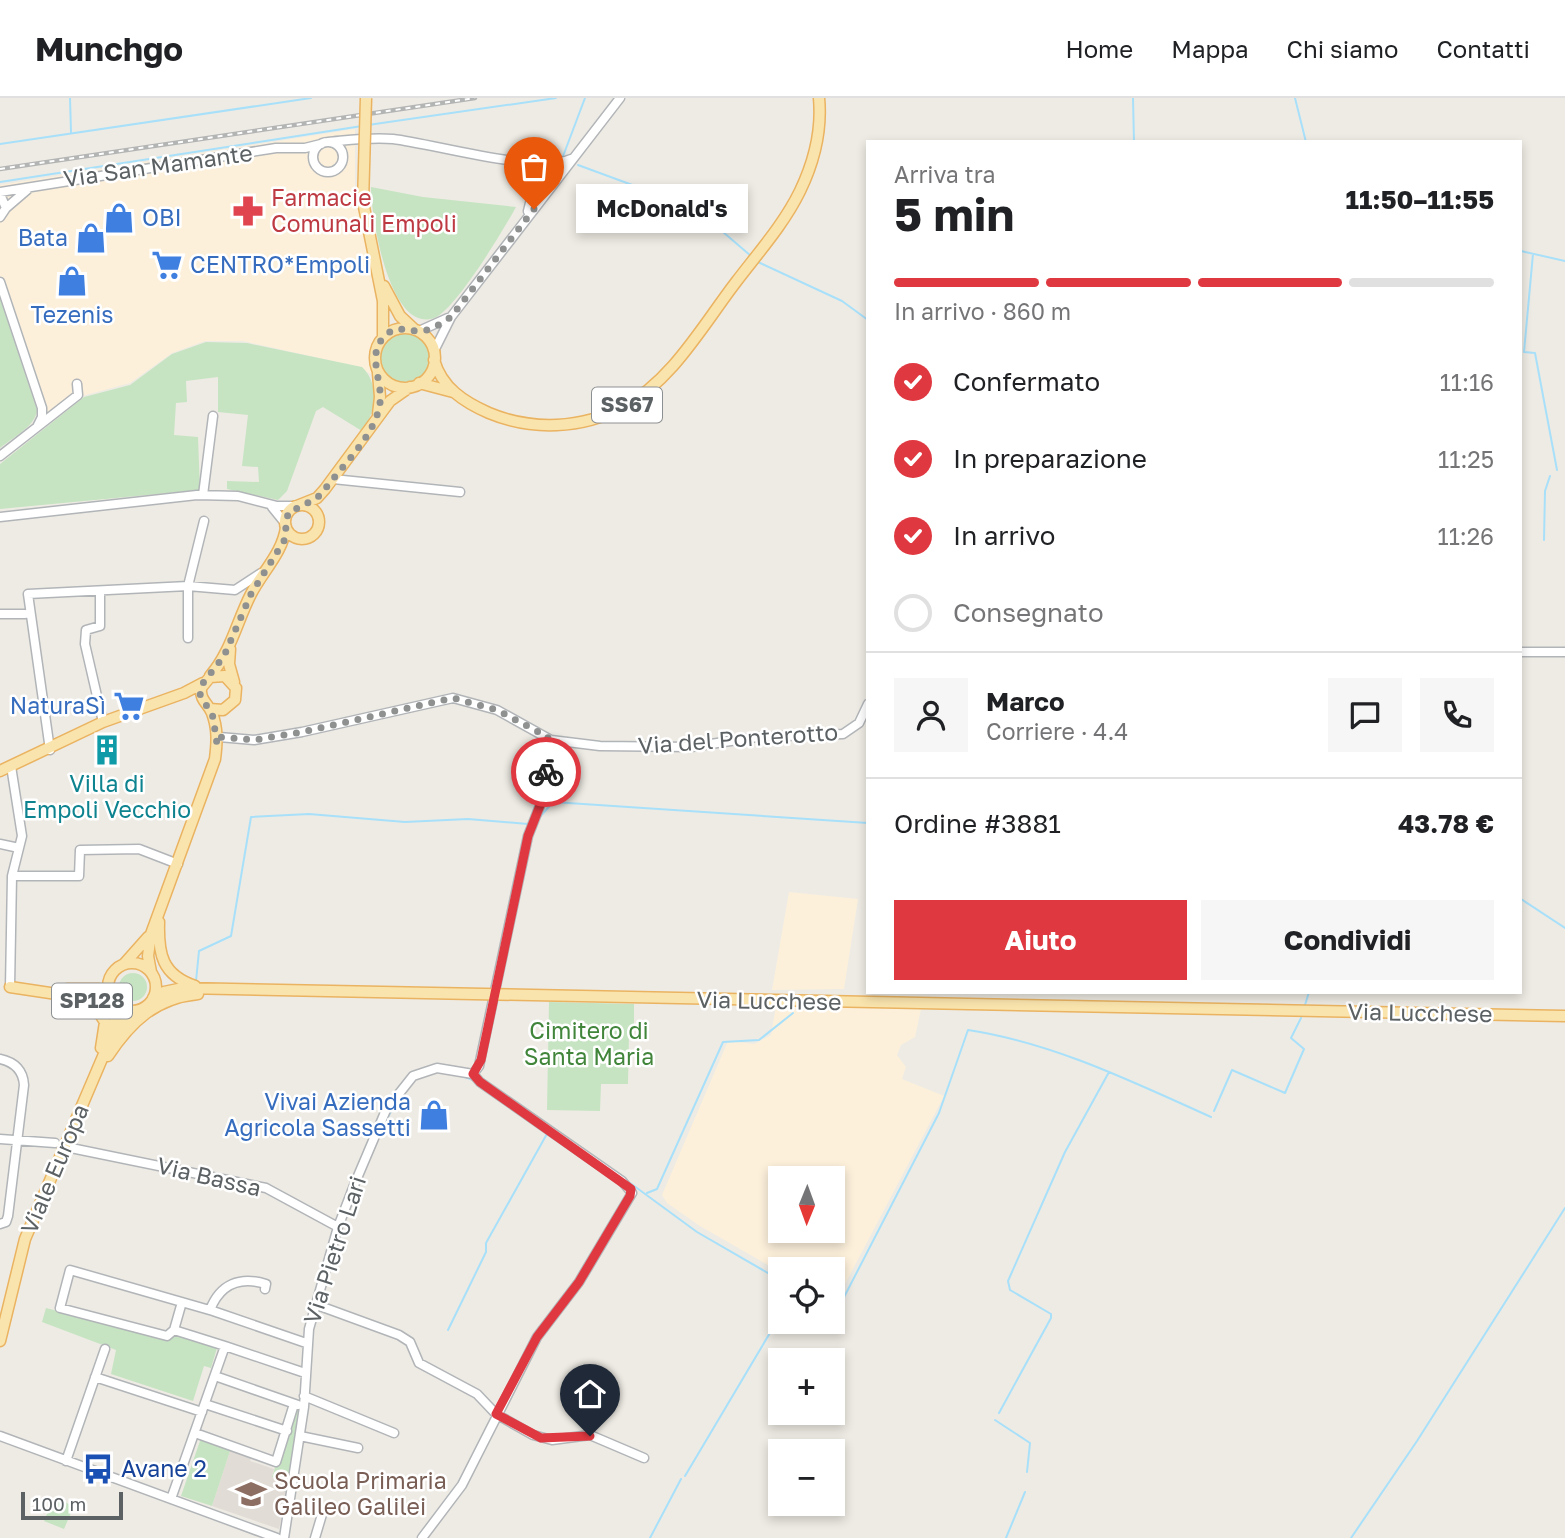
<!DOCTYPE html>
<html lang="it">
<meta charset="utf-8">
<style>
body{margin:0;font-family:"Golos Text",sans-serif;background:#f6f6f6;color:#202124;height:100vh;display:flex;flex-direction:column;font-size:26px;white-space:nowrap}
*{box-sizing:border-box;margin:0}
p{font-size:23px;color:#757577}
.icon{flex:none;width:38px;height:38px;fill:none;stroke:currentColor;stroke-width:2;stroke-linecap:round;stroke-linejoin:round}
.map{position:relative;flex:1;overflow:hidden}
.drawer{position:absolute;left:866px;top:42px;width:656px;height:854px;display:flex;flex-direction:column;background:#fff;border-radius:0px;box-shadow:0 4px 10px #0003}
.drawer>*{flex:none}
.needle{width:46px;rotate:181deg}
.fabs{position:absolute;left:768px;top:1068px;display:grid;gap:14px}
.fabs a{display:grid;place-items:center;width:77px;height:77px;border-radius:0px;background:#fff;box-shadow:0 4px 10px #0003;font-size:35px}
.scale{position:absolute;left:21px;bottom:18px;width:102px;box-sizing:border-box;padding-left:7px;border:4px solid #5c6164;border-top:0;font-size:19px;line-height:24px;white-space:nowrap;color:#5c6164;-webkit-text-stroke:5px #fff;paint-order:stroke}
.pin{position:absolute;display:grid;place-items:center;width:60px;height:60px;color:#fff;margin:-72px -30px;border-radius:50% 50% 50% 0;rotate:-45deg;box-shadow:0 0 7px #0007}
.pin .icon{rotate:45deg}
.courier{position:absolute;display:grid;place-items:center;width:70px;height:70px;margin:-35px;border:5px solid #e03840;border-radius:50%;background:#fff;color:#222;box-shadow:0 2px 9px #0007}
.bubble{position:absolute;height:49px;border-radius:0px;background:#fff;box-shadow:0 4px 10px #0003;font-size:23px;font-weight:700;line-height:49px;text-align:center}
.headline em{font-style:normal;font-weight:700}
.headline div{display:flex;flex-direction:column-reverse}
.headline{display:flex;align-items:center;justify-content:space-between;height:119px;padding:0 28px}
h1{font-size:46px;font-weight:700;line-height:52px}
.bar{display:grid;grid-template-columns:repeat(4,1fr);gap:10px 7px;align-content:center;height:84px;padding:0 28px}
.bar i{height:9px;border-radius:5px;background:#e0e0e0}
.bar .current{background:#e03840}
.bar p{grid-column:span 4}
.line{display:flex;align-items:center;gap:18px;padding:0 28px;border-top:2px solid #e0e0e0}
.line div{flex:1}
.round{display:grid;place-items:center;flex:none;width:74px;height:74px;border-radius:0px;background:#f6f6f6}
ol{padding:0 28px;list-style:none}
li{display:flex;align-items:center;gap:21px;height:77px}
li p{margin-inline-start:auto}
li .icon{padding:7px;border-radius:50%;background:#e03840;color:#fff;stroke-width:4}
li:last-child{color:#757577}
li i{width:38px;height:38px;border:4px solid #e0e0e0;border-radius:50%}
.cta{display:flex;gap:14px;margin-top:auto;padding:14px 28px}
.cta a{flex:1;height:80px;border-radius:0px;background:#e03840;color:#fff;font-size:28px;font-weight:700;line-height:80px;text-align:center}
.cta a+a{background:#f6f6f6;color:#202124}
header{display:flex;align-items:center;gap:42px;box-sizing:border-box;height:98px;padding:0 35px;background:#fff;border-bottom:2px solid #e0e0e0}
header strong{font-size:33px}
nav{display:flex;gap:38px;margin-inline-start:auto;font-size:24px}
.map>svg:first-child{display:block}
</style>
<header>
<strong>Munchgo</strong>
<nav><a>Home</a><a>Mappa</a><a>Chi siamo</a><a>Contatti</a></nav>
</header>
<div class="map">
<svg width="1565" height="1440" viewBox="0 0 1565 1440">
<rect width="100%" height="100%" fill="#eeebe4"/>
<!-- commercial -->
<path fill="#fcf0db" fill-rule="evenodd" d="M355 31V91L381 228 368 257 372 277 360 270 328 262 243 243H205L172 255 130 285 82 298 44 328 0 197V87Z
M789 794 858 801 844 891 772 892Z
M776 908 921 911 915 939 901 947 897 957 906 969 902 981 944 998 834 1207 833 1171H780V1174L700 1128 667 1105 662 1097 728 943 754 946 771 937ZM780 1080H833V1132H780Z"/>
<!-- education -->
<path fill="#e1dcd5" d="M231 1350 252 1357 250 1363 274 1371 272 1379 289 1385 279 1431 212 1408Z"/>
<!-- green -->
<path fill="#c6e4c2" d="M371 89 423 99 516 109C504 131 455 213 434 220 389 236 371 117 371 89Z
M0 200 37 312C36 328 12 340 0 350Z
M380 260a25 25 0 1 1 50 0a25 25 0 1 1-50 0Z
M206 244 247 245 362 269C380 286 376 315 362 333L323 309 316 313 287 393 278 402 227 391V383L259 384 258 369 242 368 248 317 218 314V279L186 283 187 304 176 305 174 337 198 339 200 392 0 411V366L84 299 130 287 172 256Z
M119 889a14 14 0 1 1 28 0a14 14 0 1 1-28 0Z
M549 904 634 906V934L629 935 628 986H601L600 1013 547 1012Z
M46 1210 167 1242 174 1237 217 1250 211 1270 204 1268 193 1303 111 1276 116 1252 42 1224Z
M294 1310 299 1312 289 1385 272 1379Z
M201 1340 231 1350 212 1408 181 1398Z
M54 1400 74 1408 64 1431 44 1423Z"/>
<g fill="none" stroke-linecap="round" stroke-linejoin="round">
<!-- stream -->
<path stroke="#a8e0fa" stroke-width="2" d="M70 0 71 34
M1133 0 1134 44
M1295 0 1306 44
M368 27 556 0
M0 46 311 0
M562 61 585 0
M578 67 684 106 702 116 751 158
M0 84 362 28
M1521 153 1565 163
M1533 156 1524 254 1535 255 1557 372
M758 164 842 203 868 222
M1544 442 1545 393 1550 378
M539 720 553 704 868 725
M1521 801 1565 830
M196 883 199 853 231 838 251 719 309 716 405 724 468 721 528 726
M1305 907 1309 894
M462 978 473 982
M1214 1013 1232 972 1285 995 1304 951 1291 940 1301 920
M385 1024 393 1010
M626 1082 697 1134 780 1182
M647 1095 657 1091 723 944 759 942 793 915
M833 1209 836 1210 841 1205 939 1015 968 932C1054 945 1133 984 1211 1019
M448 1232 486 1154V1145L548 1034
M999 1315 1051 1220V1216L1010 1192 1008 1183 1065 1054 1109 974
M995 1322 1030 1345 1027 1374
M685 1378 780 1218
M650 1440 681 1381
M1006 1440 1025 1394
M1351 1440 1417 1343 1565 1110"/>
<!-- minor casing -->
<g stroke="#b2b5b8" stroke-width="11">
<path id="minor" d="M328 44C350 42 370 39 393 41 435 46 536 76 571 61
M313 59a15 15 0 1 1 30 0a15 15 0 1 1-30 0Z
M510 62 525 71 535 85 528 113
M533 64 544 78 546 95
M0 94 276 50H305L321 46
M0 96 6 110 0 119
M6 110 27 92
M0 184 42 310V319L37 329
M419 233 448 220
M434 253 451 219 620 0
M0 358 78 297 77 286
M333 381 460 394
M203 397 213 318
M272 409 285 425
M0 419 197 397 238 398 277 408H296
M100 493V528L86 532 85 546 103 624
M0 516H25
M188 540V488L204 423
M1521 554H1565
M219 639 254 642 302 634 453 600 497 612 551 642 600 648 691 649 757 639 843 636 859 625 868 606
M50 652 28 496 188 488 235 492 261 475
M0 746 19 750
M12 778H79L80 752 139 751 178 766
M10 889 12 778 22 738 11 668
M0 961C14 964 23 972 24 987L8 1118 6 1124 0 1126
M0 1041 55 1045
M71 1050 266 1090 338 1129
M317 1207 399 1237 410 1244 419 1265 477 1296 496 1316 533 1337 552 1342 590 1337 644 1360
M210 1212C220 1186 240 1178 266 1186L265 1191
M174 1232 167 1238 60 1210 70 1172 213 1213 306 1245
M174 1232 182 1204
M225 1248 305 1275
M215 1278 298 1307
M95 1279 202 1314
M304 1298 394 1335
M205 1306 287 1333
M195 1335 276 1364 294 1306
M0 1338 277 1440
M300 1338 358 1350
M66 1363 105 1251
M171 1401 225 1248 174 1232
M284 1440 304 1309 309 1231 338 1129 355 1085 386 1012 413 978 437 970 473 976 479 968 528 738 541 705 551 642
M315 1440 323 1413
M422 1440 462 1387 537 1239 579 1184 632 1095 622 1083 480 984 473 976"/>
</g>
<!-- major casing -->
<g stroke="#eab361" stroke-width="13">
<path id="major" d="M363 104 383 203V239
M384 188 400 218 415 232
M375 260a30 30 0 1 1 60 0a30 30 0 1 1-60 0Z
M434 262C442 290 464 304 489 315 532 333 582 331 623 309 672 283 703 227 736 184 758 155 784 126 800 93 814 64 822 32 819 0
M419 285 453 294
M378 316 380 299 378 275
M285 424a17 17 0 1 1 34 0a17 17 0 1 1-34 0Z
M297 408 317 400 325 391 390 303 410 289
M230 551 229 566 234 584
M210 578C231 554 237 523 251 496 263 473 283 454 286 429
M0 673 103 624 184 595 203 585
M159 824C158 856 162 877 195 888
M108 889a24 24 0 1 1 48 0a24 24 0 1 1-48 0Z
M124 866 148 839
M151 874 148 858 151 836 215 661C217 645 218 631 212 615 208 605 200 603 201 590L210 579 225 578 236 590 235 602 223 612 210 611
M10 889 90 901 105 924 101 950
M67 891H99L111 899
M153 900 164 894 183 890 1565 918
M114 936 134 913
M108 958C131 923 156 900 198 896
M0 1243 25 1141 110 942 116 916 114 905"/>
</g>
<!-- minor -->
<use href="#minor" stroke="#fff" stroke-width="8"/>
<!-- major -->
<use href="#major" stroke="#fae4ad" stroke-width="10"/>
<!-- rail casing -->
<g stroke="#b3b4b4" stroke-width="4.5">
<path id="rail" d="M0 71 475 0"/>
</g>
<!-- rail -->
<use href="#rail" stroke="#fff" stroke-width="2" stroke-dasharray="5" stroke-linecap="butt"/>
<!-- major-bridge casing -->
<g stroke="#eab361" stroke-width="13" stroke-linecap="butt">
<path id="major-bridge" d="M363 104 366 0"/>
</g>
<!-- major-bridge -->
<use href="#major-bridge" stroke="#fae4ad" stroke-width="10"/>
</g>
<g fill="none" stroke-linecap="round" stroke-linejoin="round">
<!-- done -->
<path stroke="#8f9191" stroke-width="7" stroke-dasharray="0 12.6" d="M534 111 451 219C442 225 432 232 421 233 408 234 398 226 386 237 365 255 383 282 380 305 376 336 344 366 325 391L317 400 288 415 284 443 251 496 224 558 203 585 200 596 213 619 217 646 219 639 254 642 302 634 453 600 497 612 548 639 546 674"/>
<!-- route -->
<path stroke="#e03840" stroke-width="9" d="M546 674 541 705 528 738 481 962 473 976 480 984 631 1091 630 1098 579 1184 537 1239 496 1316 541 1340 590 1338"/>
</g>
<!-- icons -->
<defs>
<g id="pharmacy-bare" transform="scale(2.415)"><path d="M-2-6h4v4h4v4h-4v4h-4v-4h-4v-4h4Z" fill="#e0444e" stroke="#fff" stroke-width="2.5" paint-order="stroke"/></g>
<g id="shop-bare" transform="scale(2.415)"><path d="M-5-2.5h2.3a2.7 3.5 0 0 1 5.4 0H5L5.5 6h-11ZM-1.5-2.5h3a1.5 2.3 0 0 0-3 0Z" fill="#3f7fe0" stroke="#fff" stroke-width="2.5" paint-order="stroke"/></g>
<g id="supermarket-bare" transform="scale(2.415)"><path d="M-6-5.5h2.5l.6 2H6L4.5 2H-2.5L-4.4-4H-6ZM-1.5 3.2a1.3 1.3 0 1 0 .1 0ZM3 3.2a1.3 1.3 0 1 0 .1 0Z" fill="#3f7fe0" stroke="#fff" stroke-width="2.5" paint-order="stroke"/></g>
<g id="building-bare" transform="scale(2.415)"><path d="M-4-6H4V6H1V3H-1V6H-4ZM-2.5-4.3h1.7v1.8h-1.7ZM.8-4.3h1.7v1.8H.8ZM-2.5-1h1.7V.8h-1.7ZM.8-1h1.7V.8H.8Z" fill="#0f9aa8" stroke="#fff" stroke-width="2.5" paint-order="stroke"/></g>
<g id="bus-bare" transform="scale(2.415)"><path d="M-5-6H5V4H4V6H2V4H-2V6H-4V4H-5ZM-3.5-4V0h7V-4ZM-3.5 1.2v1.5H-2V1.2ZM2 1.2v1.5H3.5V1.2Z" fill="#1a4fb4" stroke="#fff" stroke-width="2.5" paint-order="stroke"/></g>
<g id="school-bare" transform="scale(2.415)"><path d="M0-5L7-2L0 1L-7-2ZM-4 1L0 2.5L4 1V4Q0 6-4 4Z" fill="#8d6e63" stroke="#fff" stroke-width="2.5" paint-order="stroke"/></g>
</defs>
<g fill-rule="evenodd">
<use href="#pharmacy-bare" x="248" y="113"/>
<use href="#shop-bare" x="119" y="120"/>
<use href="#shop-bare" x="91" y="140"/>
<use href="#supermarket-bare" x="167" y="167"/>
<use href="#shop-bare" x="72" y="183"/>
<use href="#supermarket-bare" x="129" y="608"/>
<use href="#building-bare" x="107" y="652"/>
<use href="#shop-bare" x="434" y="1017"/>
<use href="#bus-bare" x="98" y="1371"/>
<use href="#school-bare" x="251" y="1396"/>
</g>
<g text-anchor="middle" stroke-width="5" stroke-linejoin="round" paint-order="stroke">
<!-- shield labels -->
<g fill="#fff" stroke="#8d9092" stroke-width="2">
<rect x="592" y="289.5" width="70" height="35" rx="5"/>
<rect x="52" y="885.5" width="80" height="35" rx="5"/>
</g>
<g font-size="21" font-weight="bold" fill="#5c6164">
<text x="627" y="314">SS67</text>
<text x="92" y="910">SP128</text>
</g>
<!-- street labels -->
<g font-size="23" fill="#5c6164" stroke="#fff">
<text transform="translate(158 68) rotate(-8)" y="8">Via San Mamante</text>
<text transform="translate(738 641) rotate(-4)" y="8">Via del Ponterotto</text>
<text transform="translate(769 903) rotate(1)" y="8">Via Lucchese</text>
<text transform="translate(1420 915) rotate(1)" y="8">Via Lucchese</text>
<text transform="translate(55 1071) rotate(-67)" y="8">Viale Europa</text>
<text transform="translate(209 1079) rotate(13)" y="8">Via Bassa</text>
<text transform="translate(335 1152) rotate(-72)" y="8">Via Pietro Lari</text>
</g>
<!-- health labels -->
<g font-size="23" fill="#be3a42" stroke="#fff" text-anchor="start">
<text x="271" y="108">Farmacie<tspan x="271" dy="26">Comunali Empoli</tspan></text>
</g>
<!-- shop labels -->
<g font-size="23" fill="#366cbe" stroke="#fff" text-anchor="end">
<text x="142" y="128" text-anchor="start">OBI</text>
<text x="68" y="148">Bata</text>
<text x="190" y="175" text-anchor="start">CENTRO*Empoli</text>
<text x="72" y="225" text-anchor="middle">Tezenis</text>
<text x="106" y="616">NaturaSì</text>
<text x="411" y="1012">Vivai Azienda<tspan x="411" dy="26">Agricola Sassetti</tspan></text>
</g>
<!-- culture labels -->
<g font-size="23" fill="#0d838f" stroke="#fff">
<text x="107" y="694">Villa di<tspan x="107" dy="26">Empoli Vecchio</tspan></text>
</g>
<!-- park labels -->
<g font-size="23" fill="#40853a" stroke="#fff">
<text x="589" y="941">Cimitero di<tspan x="589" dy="26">Santa Maria</tspan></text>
</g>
<!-- transit labels -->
<g font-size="23" fill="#164399" stroke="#fff" text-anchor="start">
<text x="121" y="1379">Avane 2</text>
</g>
<!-- education labels -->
<g font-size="23" fill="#785e54" stroke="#fff" text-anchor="start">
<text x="274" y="1391">Scuola Primaria<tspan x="274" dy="26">Galileo Galilei</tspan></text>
</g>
</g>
</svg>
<div class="fabs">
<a><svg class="needle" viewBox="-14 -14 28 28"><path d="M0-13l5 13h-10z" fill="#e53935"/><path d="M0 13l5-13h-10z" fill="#757577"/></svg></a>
<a><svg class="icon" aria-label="locate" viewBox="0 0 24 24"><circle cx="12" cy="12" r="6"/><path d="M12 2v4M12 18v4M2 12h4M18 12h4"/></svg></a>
<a>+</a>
<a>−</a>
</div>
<div class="scale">100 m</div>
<div class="pin" style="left:534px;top:111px;background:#ea580c"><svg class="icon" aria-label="bag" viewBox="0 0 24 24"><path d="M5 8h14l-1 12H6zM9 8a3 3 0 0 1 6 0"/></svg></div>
<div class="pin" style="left:590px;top:1338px;background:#1f2937"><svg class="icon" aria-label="home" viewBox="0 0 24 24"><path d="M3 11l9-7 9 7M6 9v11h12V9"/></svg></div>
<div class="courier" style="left:546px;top:674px"><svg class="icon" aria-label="bike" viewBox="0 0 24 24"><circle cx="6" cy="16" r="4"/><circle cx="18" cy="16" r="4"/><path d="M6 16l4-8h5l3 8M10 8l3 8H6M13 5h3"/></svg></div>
<div class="bubble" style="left:576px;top:86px;width:172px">McDonald's</div>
<section class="drawer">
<div class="headline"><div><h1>5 min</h1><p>Arriva tra</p></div><em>11:50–11:55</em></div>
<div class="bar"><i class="current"></i><i class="current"></i><i class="current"></i><i></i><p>In arrivo · 860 m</p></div>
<ol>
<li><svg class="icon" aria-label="check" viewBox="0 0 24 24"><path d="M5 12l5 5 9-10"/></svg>Confermato<p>11:16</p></li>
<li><svg class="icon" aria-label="check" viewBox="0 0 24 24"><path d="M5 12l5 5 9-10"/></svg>In preparazione<p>11:25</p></li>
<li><svg class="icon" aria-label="check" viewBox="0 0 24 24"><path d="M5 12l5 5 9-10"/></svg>In arrivo<p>11:26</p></li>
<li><i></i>Consegnato</li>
</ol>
<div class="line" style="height:126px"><a class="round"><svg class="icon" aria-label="person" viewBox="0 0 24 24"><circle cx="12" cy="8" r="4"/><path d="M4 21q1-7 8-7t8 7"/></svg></a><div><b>Marco</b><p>Corriere · 4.4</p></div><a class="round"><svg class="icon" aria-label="chat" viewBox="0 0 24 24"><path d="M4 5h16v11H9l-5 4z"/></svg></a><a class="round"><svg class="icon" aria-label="phone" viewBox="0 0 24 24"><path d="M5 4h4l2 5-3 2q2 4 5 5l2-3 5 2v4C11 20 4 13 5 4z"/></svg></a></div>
<div class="line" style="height:91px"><div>Ordine #3881</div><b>43.78 €</b></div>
<div class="cta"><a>Aiuto</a><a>Condividi</a></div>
</section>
</div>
